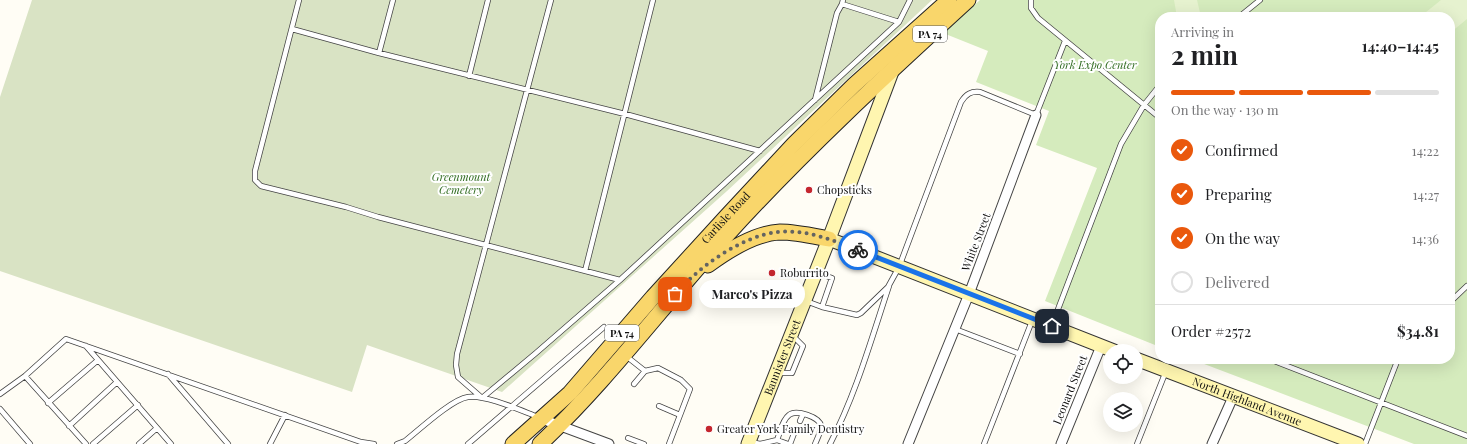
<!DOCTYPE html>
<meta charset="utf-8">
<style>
body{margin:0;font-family:"Playfair Display",serif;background:#f2f2f2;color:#202124;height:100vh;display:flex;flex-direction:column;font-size:15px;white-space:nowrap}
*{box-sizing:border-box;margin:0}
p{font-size:13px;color:#757577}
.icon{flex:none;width:22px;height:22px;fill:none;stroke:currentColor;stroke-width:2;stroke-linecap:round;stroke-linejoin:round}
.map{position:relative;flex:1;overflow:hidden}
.side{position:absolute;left:1155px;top:12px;width:300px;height:352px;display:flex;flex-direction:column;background:#fff;border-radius:16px;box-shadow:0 4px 16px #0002}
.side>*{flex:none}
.controls{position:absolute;left:1103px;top:344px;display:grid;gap:8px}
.controls a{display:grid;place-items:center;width:40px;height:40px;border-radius:50%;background:#fff;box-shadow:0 4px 16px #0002;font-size:20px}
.pin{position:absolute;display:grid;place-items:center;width:34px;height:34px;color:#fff;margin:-17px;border-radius:8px;box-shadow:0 2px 6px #0006}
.courier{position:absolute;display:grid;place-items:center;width:40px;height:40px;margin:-20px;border:3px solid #1a73e8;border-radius:50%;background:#fff;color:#222;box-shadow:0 1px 5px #0007}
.bubble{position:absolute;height:28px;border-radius:14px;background:#fff;box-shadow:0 4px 16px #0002;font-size:13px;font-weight:700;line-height:28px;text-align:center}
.head em{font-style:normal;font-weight:700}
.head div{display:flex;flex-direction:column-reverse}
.head{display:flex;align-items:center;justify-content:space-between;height:68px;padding:0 16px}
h1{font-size:26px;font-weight:700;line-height:30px}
.bar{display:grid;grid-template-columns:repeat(4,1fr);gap:6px 4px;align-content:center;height:48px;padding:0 16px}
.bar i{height:5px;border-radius:3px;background:#e0e0e0}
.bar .on{background:#ea580c}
.bar p{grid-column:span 4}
.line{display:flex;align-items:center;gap:10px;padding:0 16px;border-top:1px solid #e0e0e0}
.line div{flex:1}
ol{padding:0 16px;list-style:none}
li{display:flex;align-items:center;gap:12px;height:44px}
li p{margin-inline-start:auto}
li .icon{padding:4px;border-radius:50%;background:#ea580c;color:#fff;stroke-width:4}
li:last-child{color:#757577}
li i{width:22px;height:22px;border:2px solid #e0e0e0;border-radius:50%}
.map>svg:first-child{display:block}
</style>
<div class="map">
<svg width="1467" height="444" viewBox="0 0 1467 444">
<rect width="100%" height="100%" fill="#fffdf5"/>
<!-- green -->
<path fill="#d5ebbd" d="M980 0H1467V444H1414L1191 359H1450V17H1160V347L1045 301 1097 168 1036 145 1049 111 976 82 988 51 943 33Z"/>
<!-- cemetery -->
<path fill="#d9e3c4" d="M32 0H932L727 191 502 392 367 345 352 392 0 271V97Z"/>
<!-- pitch -->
<path fill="#e6f2cf" d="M1174 0H1197L1201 17H1177Z
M1441 0H1467V19L1450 33V17H1420Z"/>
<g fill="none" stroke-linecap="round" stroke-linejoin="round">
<!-- lane casing -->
<g stroke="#444" stroke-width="6">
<path id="lane" d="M299 0 255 171V180L261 186 346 207 378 217 620 280 899 22 842 4 843 0
M551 0 457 354 456 365 458 377 482 398 536 353 620 280
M1031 0V8L1038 18 1160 118
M1239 17 1260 0
M899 22 910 0
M292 29 379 53 625 114 760 151
M379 53 393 0
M469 76 488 0
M815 100 837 13 842 4
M585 271 653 0
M806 301 822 307 832 278 818 273
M1450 302 1467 286
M822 307 857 315 861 313 888 287 899 267 961 102C966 94 971 91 980 92L1036 115 1065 41
M1052 325 1121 144 1144 105 1160 85
M955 329 1020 354
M86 346 171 444
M626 356 645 371 634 384
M1269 359 1467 436
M645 371 658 368 681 380 690 389 669 444
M777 373H792L803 346 793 336
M168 374 228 444
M25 376 86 444
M0 394 25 376 66 339 361 442 374 444
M48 403 98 360
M659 406 680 415
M0 409 30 444
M800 421 803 414
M69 426 117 382
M628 438 644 444
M777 440C780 433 782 420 789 415 796 409 820 417 821 426 821 432 817 439 815 444
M751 442 760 444 777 440 788 444
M93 444 138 405
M139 444 157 428
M270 444 285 415
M397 444 405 441C419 430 452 399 468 397 485 394 522 411 538 417
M468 444 604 327
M790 444 795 431
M830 444C856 394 871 340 889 286
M984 444 1032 321
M1137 444 1166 371
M1365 444 1398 359"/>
</g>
<!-- street casing -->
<g stroke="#444" stroke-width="11">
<path id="street" d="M542 419 609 444
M908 444 969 294 1036 115
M1061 444 1101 346
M1212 444 1233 397"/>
</g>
<!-- secondary casing -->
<g stroke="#333" stroke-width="15">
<g id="secondary">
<path d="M829 239 1114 351"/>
<path id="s1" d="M1136 359 1358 444"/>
<path id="s2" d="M748 444 829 239 893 69"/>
</g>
</g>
<!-- primary casing -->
<g stroke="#222" stroke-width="17">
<g id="primary">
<path d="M708 265C727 251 755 233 780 232 796 232 813 236 829 239"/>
<path id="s3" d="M513 444 570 393 653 297 727 216 794 144 854 85 949 0"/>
<path d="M540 444C608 380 663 305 726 236 802 152 885 76 968 0"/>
</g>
</g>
<!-- lane -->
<use href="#lane" stroke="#fff" stroke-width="4.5"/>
<!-- street -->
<use href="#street" stroke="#fff" stroke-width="9"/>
<!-- secondary -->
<use href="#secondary" stroke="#fff6b0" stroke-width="13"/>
<!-- primary -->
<use href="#primary" stroke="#f9d66b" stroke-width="15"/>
</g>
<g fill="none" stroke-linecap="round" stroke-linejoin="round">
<!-- done -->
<path stroke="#646461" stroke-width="4" stroke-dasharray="0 7.2" d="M675 294C699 267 741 236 778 232 805 229 833 240 858 250"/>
<!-- route -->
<path stroke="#1a73e8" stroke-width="5" d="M858 250 1052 326"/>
</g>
<!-- markers -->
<g fill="#c4262e" stroke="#fff" stroke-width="1.5">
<circle cx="809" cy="190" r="4"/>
<circle cx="772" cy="273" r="4"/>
<circle cx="709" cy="429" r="4"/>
</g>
<g text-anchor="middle" stroke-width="4" stroke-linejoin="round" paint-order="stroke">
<!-- shield labels -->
<g fill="#fff" stroke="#585858" stroke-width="1">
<rect x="913" y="26" width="34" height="16" rx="3"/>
<rect x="605" y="325" width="34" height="16" rx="3"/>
</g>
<g font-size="10" font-weight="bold" fill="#111">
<text x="930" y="38">PA 74</text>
<text x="622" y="337">PA 74</text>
</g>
<!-- park labels -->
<g font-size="11" font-style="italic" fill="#2f6b1f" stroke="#fff">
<text x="1095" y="69">York Expo Center</text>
<text x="461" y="181">Greenmount<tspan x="461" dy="13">Cemetery</tspan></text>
</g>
<!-- poi labels -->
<g font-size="11" fill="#111" stroke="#fff" text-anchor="start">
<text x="817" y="194">Chopsticks</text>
<text x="780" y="277">Roburrito</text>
<text x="717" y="433">Greater York Family Dentistry</text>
</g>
<!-- street labels -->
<g font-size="11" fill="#111" stroke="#fff">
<text dy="4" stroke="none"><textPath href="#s3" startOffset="311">Carlisle Road</textPath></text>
<text transform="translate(976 242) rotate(-69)" y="4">White Street</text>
<text dy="4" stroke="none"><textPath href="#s2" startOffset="93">Bannister Street</textPath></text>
<text transform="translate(1070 390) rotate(-68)" y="4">Leonard Street</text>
<text dy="4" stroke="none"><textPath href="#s1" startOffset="119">North Highland Avenue</textPath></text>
</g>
</g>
</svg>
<div class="controls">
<a><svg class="icon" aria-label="locate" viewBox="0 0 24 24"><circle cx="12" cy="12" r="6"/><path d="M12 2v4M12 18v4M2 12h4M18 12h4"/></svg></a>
<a><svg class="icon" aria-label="layers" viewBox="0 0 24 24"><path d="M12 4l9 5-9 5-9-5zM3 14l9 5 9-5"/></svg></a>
</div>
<div class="pin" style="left:675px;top:294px;background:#ea580c"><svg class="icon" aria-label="bag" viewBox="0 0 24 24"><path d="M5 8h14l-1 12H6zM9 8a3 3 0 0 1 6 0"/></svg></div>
<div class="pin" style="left:1052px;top:326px;background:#1f2937"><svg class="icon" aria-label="home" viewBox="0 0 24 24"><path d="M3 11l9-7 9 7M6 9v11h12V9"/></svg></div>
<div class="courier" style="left:858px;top:250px"><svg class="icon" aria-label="bike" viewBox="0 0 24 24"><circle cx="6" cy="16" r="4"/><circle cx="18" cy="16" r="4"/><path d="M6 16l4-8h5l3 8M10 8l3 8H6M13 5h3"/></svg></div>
<div class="bubble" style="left:699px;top:280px;width:106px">Marco's Pizza</div>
<section class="side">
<div class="head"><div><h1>2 min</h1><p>Arriving in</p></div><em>14:40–14:45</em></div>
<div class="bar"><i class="on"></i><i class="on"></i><i class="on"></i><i></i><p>On the way · 130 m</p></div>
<ol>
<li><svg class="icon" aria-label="check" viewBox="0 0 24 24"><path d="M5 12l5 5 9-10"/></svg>Confirmed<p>14:22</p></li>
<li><svg class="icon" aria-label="check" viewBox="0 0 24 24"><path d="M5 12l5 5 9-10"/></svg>Preparing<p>14:27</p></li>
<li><svg class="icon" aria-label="check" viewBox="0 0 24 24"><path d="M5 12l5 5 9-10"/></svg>On the way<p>14:36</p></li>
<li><i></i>Delivered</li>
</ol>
<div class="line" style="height:52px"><div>Order #2572</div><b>$34.81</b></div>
</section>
</div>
